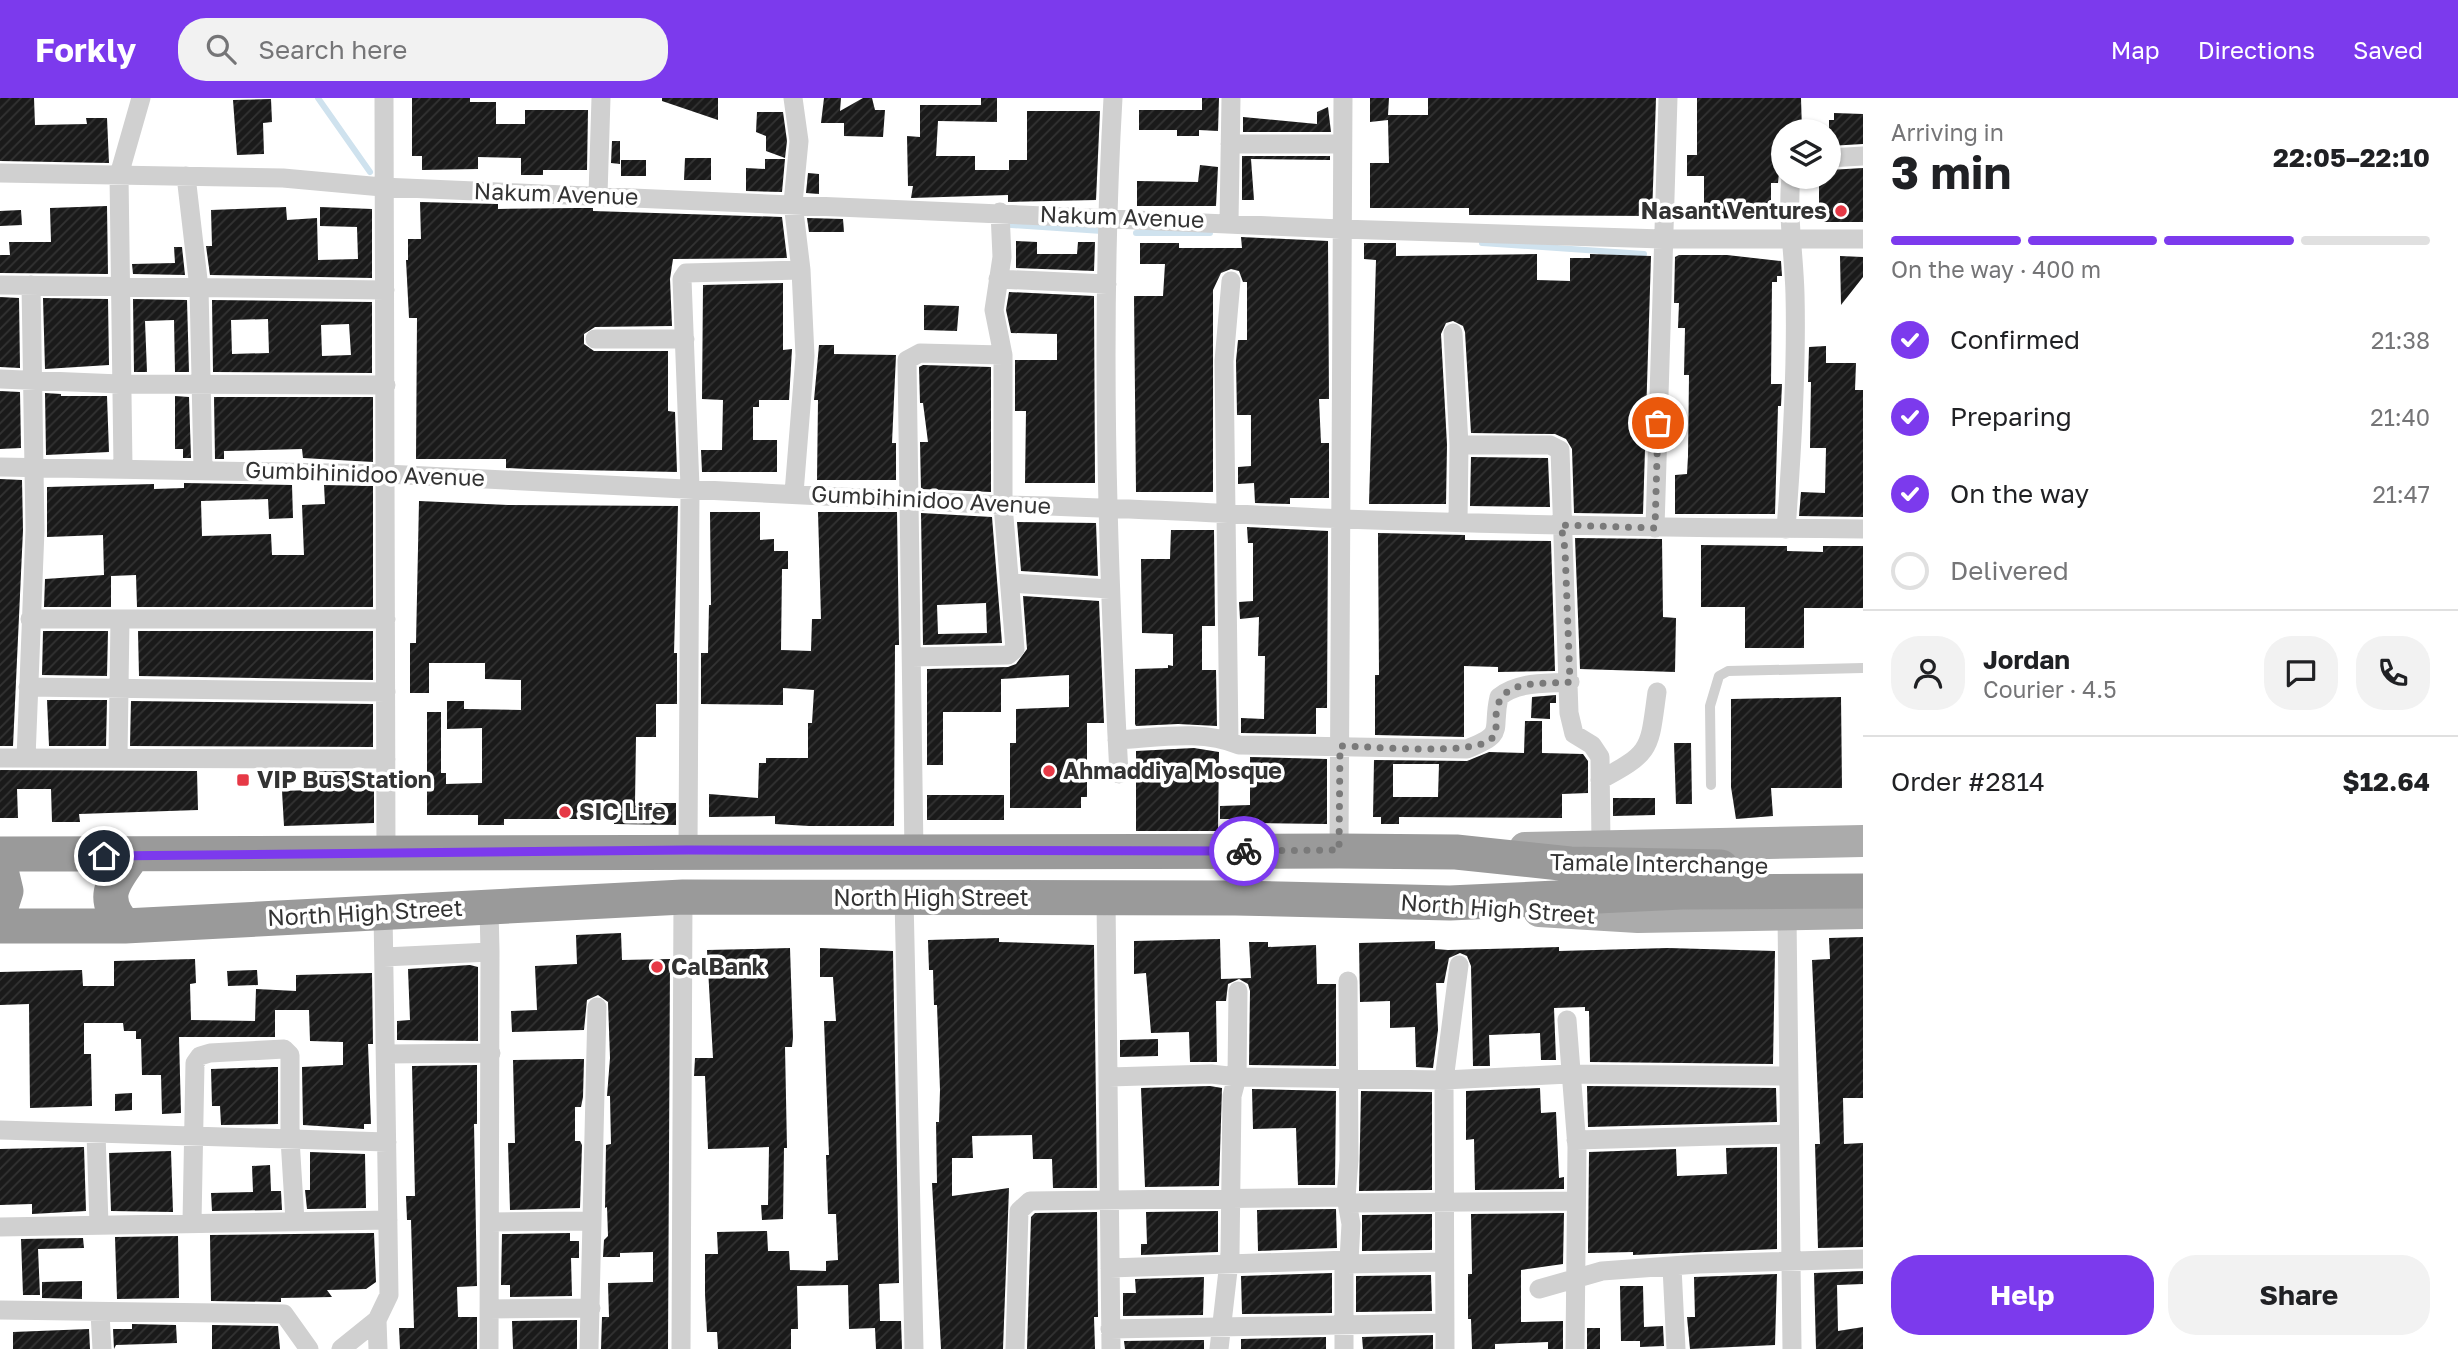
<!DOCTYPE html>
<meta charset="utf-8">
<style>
body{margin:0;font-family:"Golos Text",sans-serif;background:#f2f2f2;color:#202124;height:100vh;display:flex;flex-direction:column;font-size:26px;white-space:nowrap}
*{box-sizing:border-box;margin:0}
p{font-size:23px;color:#757577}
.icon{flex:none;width:38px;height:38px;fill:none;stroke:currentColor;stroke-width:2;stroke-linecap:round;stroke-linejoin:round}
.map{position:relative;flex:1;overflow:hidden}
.details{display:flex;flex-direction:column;background:#fff;width:595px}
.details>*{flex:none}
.controls{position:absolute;left:1771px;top:21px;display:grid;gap:14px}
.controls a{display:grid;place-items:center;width:70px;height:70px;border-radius:50%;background:#fff;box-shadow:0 2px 5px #0004;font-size:35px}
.pin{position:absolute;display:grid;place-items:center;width:60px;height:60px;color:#fff;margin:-30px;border:4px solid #fff;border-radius:50%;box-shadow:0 2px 7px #0007}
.courier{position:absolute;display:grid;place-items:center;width:70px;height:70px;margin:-35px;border:5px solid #7c3aed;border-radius:50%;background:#fff;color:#222;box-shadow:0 2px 9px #0007}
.headline em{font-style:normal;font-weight:700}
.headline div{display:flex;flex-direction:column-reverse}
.headline{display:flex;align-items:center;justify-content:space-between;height:119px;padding:0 28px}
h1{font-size:46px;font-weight:700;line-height:52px}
.bar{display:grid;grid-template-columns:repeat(4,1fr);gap:10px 7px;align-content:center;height:84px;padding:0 28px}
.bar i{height:9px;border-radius:5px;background:#e0e0e0}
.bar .on{background:#7c3aed}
.bar p{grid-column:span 4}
.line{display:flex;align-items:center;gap:18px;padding:0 28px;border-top:2px solid #e0e0e0}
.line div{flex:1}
.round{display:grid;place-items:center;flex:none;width:74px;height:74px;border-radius:28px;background:#f2f2f2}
ol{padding:0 28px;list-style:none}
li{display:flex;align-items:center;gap:21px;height:77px}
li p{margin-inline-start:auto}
li .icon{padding:7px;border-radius:50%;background:#7c3aed;color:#fff;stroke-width:4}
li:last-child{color:#757577}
li i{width:38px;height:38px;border:4px solid #e0e0e0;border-radius:50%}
.action{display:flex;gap:14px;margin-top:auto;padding:14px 28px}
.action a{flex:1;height:80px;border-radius:28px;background:#7c3aed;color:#fff;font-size:28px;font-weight:700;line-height:80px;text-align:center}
.action a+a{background:#f2f2f2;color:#202124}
header{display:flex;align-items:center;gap:42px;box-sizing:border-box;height:98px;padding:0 35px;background:#7c3aed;color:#fff}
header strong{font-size:33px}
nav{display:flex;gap:38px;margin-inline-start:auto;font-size:24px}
.search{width:490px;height:63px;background:#f2f2f2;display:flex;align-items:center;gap:18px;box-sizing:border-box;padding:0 24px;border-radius:28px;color:#757577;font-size:26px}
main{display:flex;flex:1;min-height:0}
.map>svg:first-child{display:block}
</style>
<header>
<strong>Forkly</strong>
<div class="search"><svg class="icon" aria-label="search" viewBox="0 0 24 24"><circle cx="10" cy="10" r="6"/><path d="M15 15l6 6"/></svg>Search here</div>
<nav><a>Map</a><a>Directions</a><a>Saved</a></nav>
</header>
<main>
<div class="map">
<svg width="1863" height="1251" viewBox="0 0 1863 1251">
<defs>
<pattern id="building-hatch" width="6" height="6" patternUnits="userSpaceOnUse" patternTransform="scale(1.75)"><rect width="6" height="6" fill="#1a1a1a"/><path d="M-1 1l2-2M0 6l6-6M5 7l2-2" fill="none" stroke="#333"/></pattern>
</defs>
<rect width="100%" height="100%" fill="#fff"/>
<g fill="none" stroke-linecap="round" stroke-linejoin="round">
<!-- stream -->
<path stroke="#cfe2ee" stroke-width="6" d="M318 0 370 74
M1011 127 1102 133
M1136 135H1210
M1482 145 1644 156"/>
</g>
<!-- building -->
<path fill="url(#building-hatch)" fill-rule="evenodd" d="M0 0H34L35 27 87 26 86 20H107L109 65 0 63Z
M412 0H470V4H496V26H525V12H588L587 72H543V77H521V60L478 59V71L422 72V58H412Z
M662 0H718V22L662 3Z
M824 0H841L840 13 863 0H872L875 12H885L883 39 844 38V25H821Z
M981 0H997V24L938 23 936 58H975V72H1009V62H1027V13H1100L1096 102 1008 104V97L911 100 913 88H908L907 38 920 39V7H981Z
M1202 0H1219L1218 33 1199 32V38H1177V32H1139V12H1202Z
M1370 0H1389L1388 17H1428V0H1656L1652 118 1469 117V110H1370V65H1389L1388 22 1370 24Z
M1697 0H1801L1802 33H1783L1778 85H1771V121L1704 120V78H1687V57H1697Z
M271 1 272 24 263 25 264 56 237 57 233 2Z
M1328 9 1331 34H1243V19L1317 26V14Z
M757 14H783L787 43 785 60 766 53V38L756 34Z
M1834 15 1863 16V46L1829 48V22H1834Z
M612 43H620V66L611 65Z
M1242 58H1330V62L1251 61 1254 102H1242Z
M685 60H711V82H684Z
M765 61H785L782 94 746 93V70L765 71Z
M621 62H646V78H621Z
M1200 67 1218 69 1216 108H1137V83L1198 84Z
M1863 70V124H1819V79H1829V72Z
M808 75 819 76V96L806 95Z
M420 104 498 106V111L577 110H593V113L782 119 787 160 673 161 670 181 672 228 595 229 584 236V246L594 253H668V313L675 314 677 374 527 371 506 370V361H416L417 220H409L406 162H408V141H421Z
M107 108 108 176 0 175V157H10L9 144H51L50 110Z
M286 109 287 122 317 120 318 162 358 161 357 129 320 128V109L372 111V180L210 177 206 148H212L211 112Z
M21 112 22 127 0 128V113Z
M807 120 843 121 844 134H809Z
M1241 139 1328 143 1329 301H1319L1321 345H1329V400H1290V406L1255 405 1254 385 1238 386V369L1251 368V317H1237L1236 263 1238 242H1247V184H1243L1239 173 1231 171 1221 175 1213 192V394H1136L1134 198H1163L1165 166H1140V145H1179V150H1242Z
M1016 143 1037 144V156H1077L1078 144H1095L1094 173 1016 170Z
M1364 145H1396V158L1537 156V182L1570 183V160H1590V156L1651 158 1643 416 1574 415 1572 351 1566 341 1555 336 1471 335 1465 234 1463 228 1453 223 1446 225 1441 236 1447 347 1446 406H1369L1376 162 1364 161Z
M174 149H182L185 177 133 176 132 166 175 165Z
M1679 157H1727L1781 163 1782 178H1777V184H1772L1771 286H1782L1781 308H1778L1775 416H1675V377L1687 376 1688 358 1689 277H1684L1685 230H1678L1679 205H1674L1675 159Z
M1840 158 1863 159V179L1841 207Z
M783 185V252L792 251 789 302H759V309H753V342H777V374H702L701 352H722L723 302 702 301 703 187Z
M1009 194 1094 198 1095 385H1025L1026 313H1015V262H1057V236L1011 235 1006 212Z
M0 199 19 200 20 270 0 269Z
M43 200 108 201 109 267 45 271Z
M133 201 187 202 189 274H175L174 222 145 223 147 274H134Z
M212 202 372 204V275L213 274ZM268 221 269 255 232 256 231 222ZM349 226 351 257 322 258 321 227Z
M924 207 959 208 957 233 924 232Z
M819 247H834V256L896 257 892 345H896V382H817L818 302H814Z
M1826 248V265H1856L1855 292H1863V419L1799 418 1801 394 1825 395 1826 350H1810L1811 284H1808L1809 249Z
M923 267 991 269V394L921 391 920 344H928L923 305H920L919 269Z
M0 293 20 294 21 350 0 351Z
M45 295 61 296V298H107L109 354 46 357Z
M175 298 189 299 191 360H183V351H175Z
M214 299H373V364L303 360 302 351 224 353V361H215Z
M1471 359 1548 360 1550 409 1470 408Z
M0 381 22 382 23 432 13 648H0Z
M184 385 292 387 293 420 269 421 268 401 201 403 202 438 271 436 272 457H304L302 407 325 406 324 387 373 388V509H137L136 477 111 478V509H44L45 481 104 477 103 437 47 439V389L154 386V391L184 390Z
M419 403 508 407 678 408 674 555H677V606H656V639H636L635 705H676V727L614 726V721H504V727H478V717H427V614H441V675H446V686L482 685V630L447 631V603H464V611L521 612V582L485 581V565H429V595H410V545H416Z
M710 414H760V442L774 441V453H788V471H782L781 552 811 553 812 521H821L818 414H897L899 547H895L894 728H809L775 726V718L709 719V696L758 700 759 665H766V660H808V625H812L814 592 783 590V607L701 606V555H708L709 507H711Z
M921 415 992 419 1002 545 923 547ZM986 505 987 535 938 536 937 507Z
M1017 424 1096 425 1098 478 1021 473Z
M1247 429 1328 433 1327 610H1316V636L1241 635V620L1264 621 1265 558H1258L1259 519 1240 521 1239 504 1253 503V445H1248Z
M1171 432H1214L1215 528H1202V572H1216L1217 628 1178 626 1136 628 1135 626V571L1168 570V567L1173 568V536L1142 535 1141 461H1170Z
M1378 435 1465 437V442L1551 443 1555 573 1498 574V569L1464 568V639L1375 637V577H1379Z
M1575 440 1662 441 1663 519 1676 520 1675 574 1580 571Z
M1701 447 1787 448V453L1823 454V448H1863V510H1804V550H1745V509H1701Z
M1023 498 1099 503 1104 625H1087V699H1081V710H1010V645H1016V611L1069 609V577L1001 581V614H943V667H927V571L1008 569 1016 566 1027 551Z
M43 533H108L107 578 42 577Z
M138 533H373V582L139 578Z
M1556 597V605H1550V621L1531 620 1532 599Z
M1841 599 1842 690H1771L1773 718 1736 721 1731 689V601Z
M47 602H107L106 648H49Z
M131 603 373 606V649L130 648Z
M1525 623H1542V655L1583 656 1588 663V695L1562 696V720L1399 719V726H1381V719H1373L1374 662 1467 663 1489 654 1524 655ZM1393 666H1439L1438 699H1393Z
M1674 645H1691L1692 706H1676Z
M1194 650 1219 654 1218 733H1136V653Z
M1250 659 1327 661V726L1259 725V721H1220V708L1250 707Z
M0 672 197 673 198 712 79 716 80 724H52L51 691H17L18 720H0Z
M311 673H374V725L284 728 282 693 312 692Z
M927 697H1004V722H927Z
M1613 700H1655V717L1613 718Z
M621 835 622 862 670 861 668 1251H601L602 1219H609L608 1185 653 1184V1154L620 1155V1159H603L604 1142 608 1138 607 1109 605 1110 606 1047 611 1046 610 998H607L610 960 608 904 598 897 587 902 584 932 512 934 511 913 537 912 535 868 577 866 576 837Z
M1863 839V1000H1843L1844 1046 1863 1045V1149L1818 1150 1815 1046H1820L1812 862 1830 861 1829 840Z
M999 840V844L1094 847 1097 1090H1053L1052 1061H1033L1032 1037 972 1038 973 1060H952V1098L1009 1090 1003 1251H941L932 1085H937L936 1024H939L940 992 937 907H934L933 872H929L928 842Z
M1220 841 1221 881 1251 880 1249 844H1268V849L1316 847 1317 886H1336V968L1249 967 1250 893 1248 886 1239 881 1228 886 1226 903H1216L1217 964H1190L1189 934 1151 935 1146 875 1134 876V843Z
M1435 843V851L1448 852 1559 849V853L1668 850 1775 853 1773 966 1590 964 1589 913H1585V909L1554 910 1556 962H1541L1540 935 1489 937 1490 968H1473L1471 868 1467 858 1460 855 1449 860 1444 885H1436L1438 932 1433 970 1416 969 1415 929 1390 930V903L1360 904 1359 845Z
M790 850 793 940 792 949H785L787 1050H784L783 1121 762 1122 761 1107H768L769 1049 708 1051 705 978H694L695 960H713L707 852Z
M820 850 893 853 899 1185 879 1186 880 1223H901L902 1251H876L875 1230 849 1231 848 1187 797 1188 798 1231H791V1251H718L717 1234H707L705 1196V1156H718L717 1134 767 1133 768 1153H789L790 1172 826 1173V1163L838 1162 836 1116H828L826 1057H829L824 923H836L833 879H820Z
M195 861 196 885 190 886 191 922 255 923 256 891 296 893V877L372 875 373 946H368L371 1026H364V1031L303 1027 302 969 343 967V944L310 943 309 912H275V939H179L181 1015 162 1016 161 977H142L141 941H136V933H124L123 925H84V956H91L92 1008 30 1010 29 906 0 907V874L82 872 83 888H114V863Z
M470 867 478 869V943L397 942V923L410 922 408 871Z
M257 872 258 887 228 888 227 873Z
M1158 941V958L1120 959V942Z
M580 961H584L583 999 581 1009H575V1043H580L582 1047 580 1110 510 1112 508 1045H515L513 962Z
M477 967V1026H474L477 1188 457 1189 458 1219H477V1251H400L399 1230H414L411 1122H407L406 1098H415L412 968Z
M274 969H278V1026L221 1027 220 1008H212L211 971Z
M1210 988 1222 990 1219 1088 1145 1089 1141 990Z
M1587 988 1776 990 1777 1024 1588 1029Z
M1540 990 1541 1015 1556 1014 1559 1080 1564 1079V1091L1475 1092 1474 1041 1466 1042V993Z
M1252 991 1336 993 1335 1087H1298L1296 1030 1253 1031Z
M1361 993 1432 994V1092L1359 1093Z
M132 995V1012L115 1013V996Z
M84 1049 86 1113 32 1116V1106L0 1107V1051Z
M1777 1049V1151L1633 1157V1154L1588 1155 1589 1054 1676 1051 1677 1078 1727 1076 1726 1050Z
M171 1053 173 1114 111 1113 109 1055Z
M310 1054 365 1056 366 1110 307 1111 305 1092H310Z
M270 1067 271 1093H281L282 1112 212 1113 211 1095 253 1094 252 1068Z
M1336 1111 1337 1150 1258 1153 1257 1112Z
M1218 1113V1154L1141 1157V1146H1147L1146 1114Z
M1097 1114 1098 1219H1094L1095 1251H1027L1031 1119 1035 1115Z
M1564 1115 1563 1166 1521 1172V1224L1563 1223V1251H1548V1244L1495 1246V1251H1472L1471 1221H1468V1176H1472L1471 1116Z
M1432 1116V1152L1362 1153V1117Z
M374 1135 376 1184 366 1191 327 1192 332 1199 281 1200V1204L211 1203 210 1137Z
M570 1135V1143H579V1160H571L572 1198 510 1199V1187H501L502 1136Z
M178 1138 179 1200 117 1201 115 1139Z
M83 1140 84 1150 38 1151 40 1197H23L21 1141Z
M1863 1173V1186L1837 1187 1838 1233 1863 1229V1251H1816L1814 1175Z
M1332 1175V1215L1242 1216 1241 1178Z
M1777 1176 1775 1247 1690 1251 1687 1219H1695L1694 1179Z
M1431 1177 1432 1213 1356 1214V1178Z
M1204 1179 1203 1217 1123 1218V1195H1136L1135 1181Z
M82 1183V1201L42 1200V1184Z
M1620 1188H1643L1644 1229 1663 1228 1664 1248 1640 1249V1243H1621Z
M577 1222V1251H513L512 1223Z
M132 1226 176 1227 177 1245 116 1247 114 1251 113 1231H132Z
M212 1227 278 1228 280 1251H212Z
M1587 1230H1600V1251H1587Z
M89 1231 90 1251H13V1234Z
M1433 1237V1251H1363L1362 1239Z
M1326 1239V1251H1241V1241Z
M1204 1242V1251H1125L1124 1243Z"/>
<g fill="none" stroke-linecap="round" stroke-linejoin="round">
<!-- lane -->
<path stroke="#d0d0d0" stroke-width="10" d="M1711 687 1710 608 1719 578 1728 573 1863 570"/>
<!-- street -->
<path stroke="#d0d0d0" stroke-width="19" d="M384 0 386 756
M1113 0C1100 225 1107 451 1119 676
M1230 46H1342
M1829 60 1863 58
M0 75 283 80 382 89 1341 131 1663 141H1863
M186 78 199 190 203 371
M598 97 601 0
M1229 124 1231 0
M998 181 1107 186
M0 187 385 192
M1453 235 1459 347 1458 424
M595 241H685
M0 281 120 286 386 287
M1459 347H1550L1560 352 1569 615 1574 636 1592 647 1600 659 1601 747
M0 369 386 376 1003 407C1117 409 1230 416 1343 421 1516 427 1690 430 1863 431
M123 369 119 77 141 0
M794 395 805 258 801 172
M1655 430 1668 0
M1786 431C1792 353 1797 274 1795 196 1794 156 1787 118 1791 79
M1010 485 1110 491
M30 521H386
M912 559 1008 557 1015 551 1003 407V257L994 212 1002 159 1000 114
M28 589 386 594
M1117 642C1157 640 1201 631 1239 647L1467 651C1507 635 1491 634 1499 599 1518 583 1547 586 1570 584
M1229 643 1224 263 1231 183
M118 659 120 521
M0 660 386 661
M26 660 35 432 31 187
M1600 682C1653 654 1649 651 1657 594
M688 752 690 389 682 181 686 175 801 172 793 105 799 43 793 0
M1339 753 1343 0
M914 755 907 262 920 255 1003 257
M904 800 914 1251
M1106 801 1111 1251
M489 809 490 854
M1787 817 1792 1251
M384 859 490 854 489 1251
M1238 893 1237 979 1444 982 1459 867
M1567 922 1577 1049 1575 1251
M386 956 491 955
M1109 979 1211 976 1237 979 1232 998 1230 1155 1219 1251
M0 1032 387 1044
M96 1035 99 1126
M1576 1042 1789 1036
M1347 1105 1576 1103
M192 1124 195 965 200 958 210 955 284 951 290 957V1041L295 1123
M490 1124 591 1123
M0 1129 388 1122
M1347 1166 1444 1164
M1672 1169 1676 1251
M1110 1170 1349 1162
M1539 1191 1602 1173 1698 1166 1863 1161
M489 1211 591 1210
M0 1212 284 1216 309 1251
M100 1215 102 1251
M377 1222 378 1251
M1110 1231 1445 1225
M341 1251 377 1222 389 1197 383 814
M589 1251 597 909
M681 1251 683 799
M1015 1251 1019 1113 1030 1103 1346 1099
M1344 1251V1173L1349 1162 1351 1126 1346 1099 1349 1062 1348 883
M1445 1251 1444 982 1569 976 1788 978"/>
<!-- primary -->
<path stroke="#ababab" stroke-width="32" d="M1525 750 1863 743
M1539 813 1638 819 1863 815"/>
<!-- highway -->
<path stroke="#9a9a9a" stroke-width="35" d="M0 756 1339 753 1456 754 1570 766 1721 769
M0 768 6 793 0 812
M0 828H125L683 799 1235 800 1450 805 1682 794 1863 793
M125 828C99 800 113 784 132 758"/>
</g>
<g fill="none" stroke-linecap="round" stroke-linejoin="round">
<!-- done -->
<path stroke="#7a7a7a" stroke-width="7" stroke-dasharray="0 12.6" d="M1244 753 1339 752 1340 648C1371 648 1468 658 1490 642 1497 637 1496 630 1496 622 1495 579 1537 587 1570 584L1565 451 1561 427 1655 430 1658 325"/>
<!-- route -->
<path stroke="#7c3aed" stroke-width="9" d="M104 758 688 752 1244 753"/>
</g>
<!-- markers -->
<g fill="#e63946" stroke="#fff" stroke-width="2.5">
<circle cx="1841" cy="113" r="7"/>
<circle cx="1049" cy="673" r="7"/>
<rect x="236" y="675" width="14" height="14" rx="3.5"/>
<circle cx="565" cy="714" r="7"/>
<circle cx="657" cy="869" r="7"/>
</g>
<g text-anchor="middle" stroke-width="7" stroke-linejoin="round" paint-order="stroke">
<!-- street labels -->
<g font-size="23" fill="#333" stroke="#fff">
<text transform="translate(556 96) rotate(2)" y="8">Nakum Avenue</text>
<text transform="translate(1122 119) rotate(2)" y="8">Nakum Avenue</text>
<text transform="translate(365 376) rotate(2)" y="8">Gumbihinidoo Avenue</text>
<text transform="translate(931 402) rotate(3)" y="8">Gumbihinidoo Avenue</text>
<text transform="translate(1659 766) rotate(1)" y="8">Tamale Interchange</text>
<text x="931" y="808">North High Street</text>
<text transform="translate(1498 811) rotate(4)" y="8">North High Street</text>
<text transform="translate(365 815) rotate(-3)" y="8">North High Street</text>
</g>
<!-- poi labels -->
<g font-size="23" font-weight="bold" fill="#333" stroke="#fff" text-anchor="start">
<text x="1827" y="121" text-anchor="end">Nasant Ventures</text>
<text x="1063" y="681">Ahmaddiya Mosque</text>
<text x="257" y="690">VIP Bus Station</text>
<text x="579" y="722">SIC Life</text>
<text x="671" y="877">CalBank</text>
</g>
</g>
</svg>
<div class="controls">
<a><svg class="icon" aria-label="layers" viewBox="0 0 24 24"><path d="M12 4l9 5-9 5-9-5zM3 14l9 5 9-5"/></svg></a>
</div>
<div class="pin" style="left:1658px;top:325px;background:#ea580c"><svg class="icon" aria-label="bag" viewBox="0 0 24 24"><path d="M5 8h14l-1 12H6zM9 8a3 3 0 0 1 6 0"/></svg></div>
<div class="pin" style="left:104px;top:758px;background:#1f2937"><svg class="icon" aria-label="home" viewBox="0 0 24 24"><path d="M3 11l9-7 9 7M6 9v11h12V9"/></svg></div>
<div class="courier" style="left:1244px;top:753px"><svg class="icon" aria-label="bike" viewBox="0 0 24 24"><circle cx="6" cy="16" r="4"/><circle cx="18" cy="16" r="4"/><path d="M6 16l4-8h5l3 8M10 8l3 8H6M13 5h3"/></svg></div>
</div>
<section class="details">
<div class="headline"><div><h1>3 min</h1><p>Arriving in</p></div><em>22:05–22:10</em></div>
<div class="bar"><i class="on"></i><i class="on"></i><i class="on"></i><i></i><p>On the way · 400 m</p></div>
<ol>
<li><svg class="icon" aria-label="check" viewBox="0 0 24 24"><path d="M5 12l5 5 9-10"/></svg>Confirmed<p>21:38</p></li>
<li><svg class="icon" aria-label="check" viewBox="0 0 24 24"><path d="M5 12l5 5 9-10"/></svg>Preparing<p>21:40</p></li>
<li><svg class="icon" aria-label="check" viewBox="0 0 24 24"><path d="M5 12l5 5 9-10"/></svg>On the way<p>21:47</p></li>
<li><i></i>Delivered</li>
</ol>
<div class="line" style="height:126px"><a class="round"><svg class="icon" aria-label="person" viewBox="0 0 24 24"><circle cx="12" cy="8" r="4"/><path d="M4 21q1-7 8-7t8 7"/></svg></a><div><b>Jordan</b><p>Courier · 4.5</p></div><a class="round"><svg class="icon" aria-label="chat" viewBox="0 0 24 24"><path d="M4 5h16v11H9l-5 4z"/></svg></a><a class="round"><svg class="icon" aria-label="phone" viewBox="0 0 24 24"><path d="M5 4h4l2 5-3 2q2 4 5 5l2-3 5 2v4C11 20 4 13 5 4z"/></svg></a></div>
<div class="line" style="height:91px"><div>Order #2814</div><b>$12.64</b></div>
<div class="action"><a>Help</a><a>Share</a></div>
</section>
</main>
